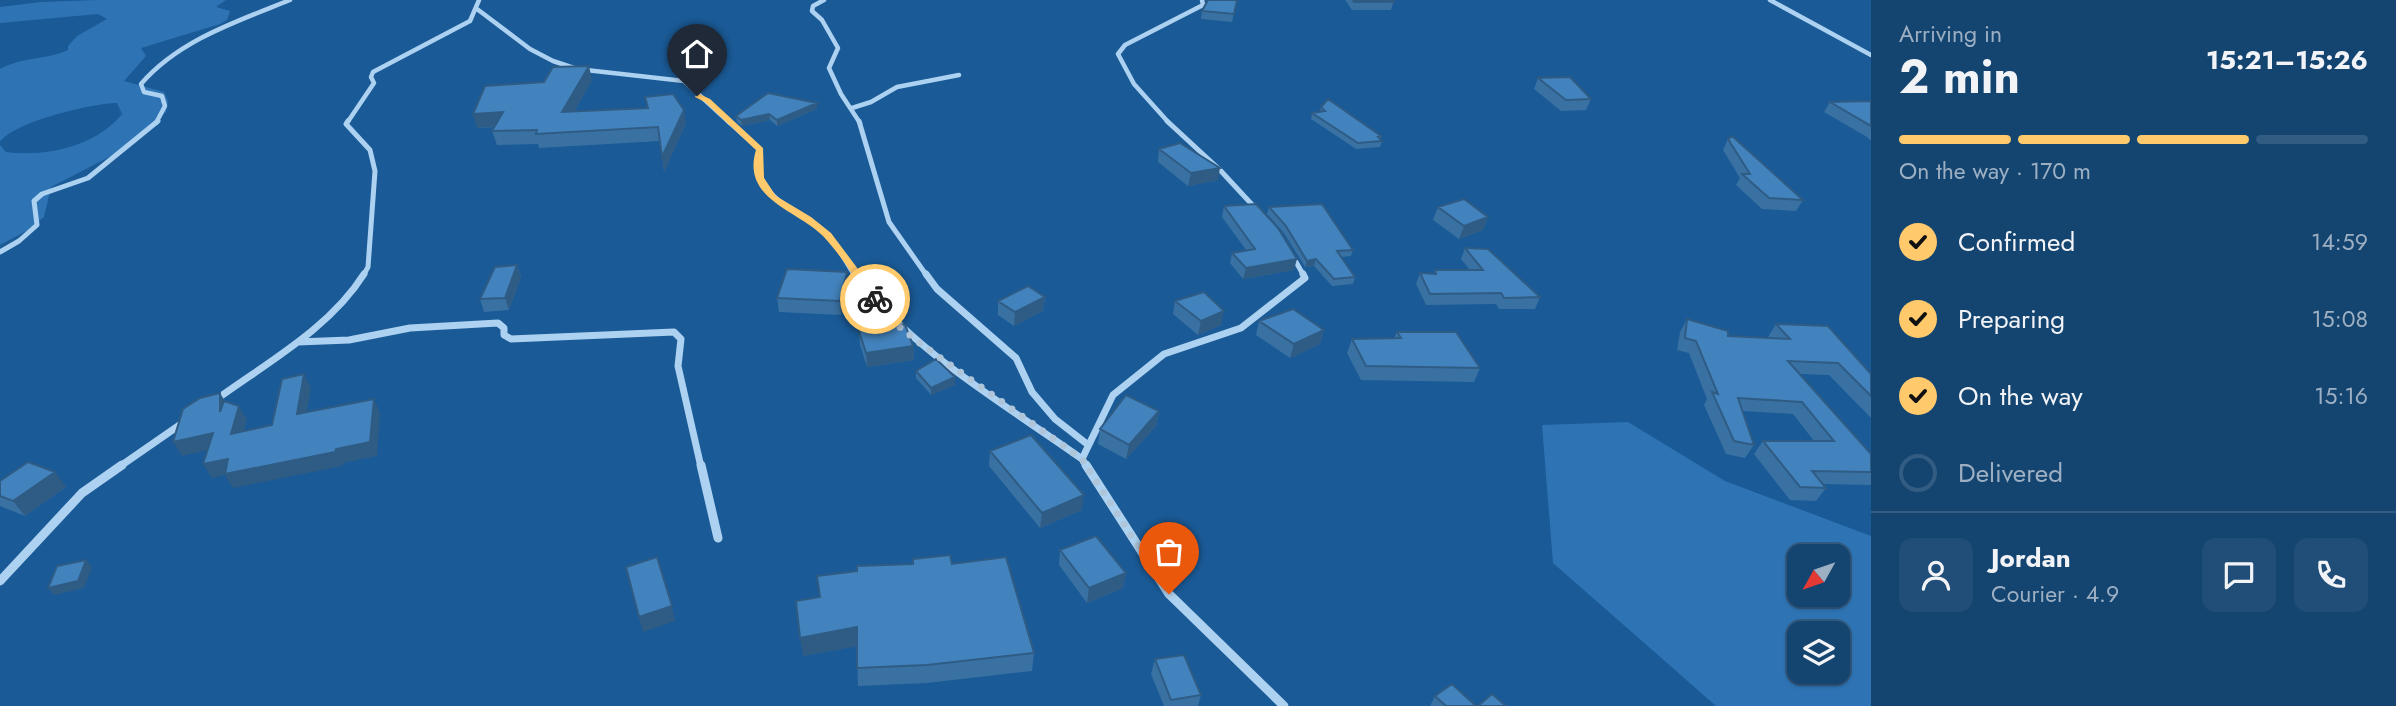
<!DOCTYPE html>
<meta charset="utf-8">
<style>
body{margin:0;font-family:Jost,sans-serif;background:#214e78;color:#f1f3f6;height:100vh;display:flex;flex-direction:column;font-size:26px;white-space:nowrap}
*{box-sizing:border-box;margin:0}
p{font-size:23px;color:#9db0c3}
.icon{flex:none;width:38px;height:38px;fill:none;stroke:currentColor;stroke-width:2;stroke-linecap:round;stroke-linejoin:round}
.map{position:relative;flex:1;overflow:hidden}
.panel{display:flex;flex-direction:column;background:#144470;width:525px}
.panel>*{flex:none}
.needle{width:46px;rotate:230deg}
.controls{position:absolute;left:1787px;top:544px;display:grid;gap:14px}
.controls a{display:grid;place-items:center;width:63px;height:63px;border-radius:14px;background:#144470;box-shadow:0 2px 5px #0004,0 0 0 2px #335c83;font-size:35px}
.pin{position:absolute;display:grid;place-items:center;width:60px;height:60px;color:#fff;margin:-72px -30px;border-radius:50% 50% 50% 0;rotate:-45deg;box-shadow:0 0 7px #0007}
.pin .icon{rotate:45deg}
.courier{position:absolute;display:grid;place-items:center;width:70px;height:70px;margin:-35px;border:5px solid #ffc96c;border-radius:50%;background:#fff;color:#222;box-shadow:0 2px 9px #0007}
.overview em{font-style:normal;font-weight:700}
.overview div{display:flex;flex-direction:column-reverse}
.overview{display:flex;align-items:center;justify-content:space-between;height:119px;padding:0 28px}
h1{font-size:46px;font-weight:700;line-height:52px}
.bar{display:grid;grid-template-columns:repeat(4,1fr);gap:10px 7px;align-content:center;height:84px;padding:0 28px}
.bar i{height:9px;border-radius:5px;background:#335c83}
.bar .selected{background:#ffc96c}
.bar p{grid-column:span 4}
.line{display:flex;align-items:center;gap:18px;padding:0 28px;border-top:2px solid #335c83}
.line div{flex:1}
.round{display:grid;place-items:center;flex:none;width:74px;height:74px;border-radius:14px;background:#214e78}
ol{padding:0 28px;list-style:none}
li{display:flex;align-items:center;gap:21px;height:77px}
li p{margin-inline-start:auto}
li .icon{padding:7px;border-radius:50%;background:#ffc96c;color:#111;stroke-width:4}
li:last-child{color:#9db0c3}
li i{width:38px;height:38px;border:4px solid #335c83;border-radius:50%}
main{display:flex;flex:1;min-height:0}
.map>svg:first-child{display:block}
</style>
<main>
<div class="map">
<svg width="1871" height="706" viewBox="0 0 1871 706">
<rect width="100%" height="100%" fill="#1a5a96"/>
<!-- green -->
<path fill="#2e74b4" fill-rule="evenodd" d="M98 0H226L216 7 230 11 227 20 220 24 141 48 146 56 124 81 164 92 168 101 166 112 115 154 51 187 44 217 28 230 0 245V145L6 152C46 157 95 147 122 114L117 103C93 103 13 122 0 142V69C21 57 46 60 68 50V46L77 36 107 19 98 14 0 23V7L41 2Z
M1628 422 1725 481 1871 536V706H1716L1553 563 1542 425ZM1799 556H1838V595H1799ZM1799 634H1838V672H1799Z"/>
<g fill="none" stroke-linecap="round" stroke-linejoin="round">
<!-- minor-far3 -->
<path stroke="#add1f0" stroke-width="4.5" d="M824 0 813 6 812 11 822 20 838 48 829 68 841 94 860 123
M1770 0 1871 55
M477 9 530 49 553 61 577 69 684 81 730 123
M852 108 871 102 897 87 959 75
M156 123 165 106 162 96 144 92 141 84C179 40 238 21 290 0
M347 123 374 83 371 77 373 72 470 21 479 0
M1169 123 1134 84 1118 54 1125 45 1203 5 1202 0"/>
<!-- minor-far2 -->
<path stroke="#add1f0" stroke-width="5" d="M348 121 346 124 370 150 375 171 368 267 363 276
M728 121 760 150C749 198 799 209 827 235 839 246 846 262 855 276
M859 121 889 222 927 276
M1167 121 1220 170 1257 210
M0 252 19 241 37 225 34 201 42 194 88 178 158 121
M1292 255 1304 276"/>
<!-- minor-far1 -->
<path stroke="#add1f0" stroke-width="7" d="M854 274C913 352 1003 403 1082 459
M926 274 937 289 1016 358 1032 392 1055 419 1087 444
M298 342 349 340 410 328 498 323 504 328V335L511 339 674 332 681 339 678 366 701 467
M217 399C268 362 330 328 364 274
M119 467 184 422
M1087 467 1082 459 1113 395 1164 354 1241 328 1305 278 1303 274"/>
<!-- minor -->
<path stroke="#add1f0" stroke-width="9" d="M701 465 718 538
M1086 465 1169 594 1284 706
M0 581 82 493 122 465"/>
</g>
<!-- wall -->
<path fill="#3a71a3" d="M1208 0H1237L1232 22 1201 19 1202 11Z
M1345 0H1394L1391 10H1352Z
M1538 78 1591 99 1586 110 1561 111 1534 89Z
M592 80 574 112 647 108 645 97 686 123 664 172 660 141 539 148 538 144 497 145 492 131 495 127 477 128Z
M1871 101V141L1867 137 1824 112 1830 102Z
M1321 107 1381 136V139L1382 141 1380 147 1356 149 1311 119 1312 113 1320 112Z
M817 109 777 126 770 120 742 126 737 122 736 116Z
M1728 139 1803 200 1796 211 1762 209 1736 185 1740 178 1723 150Z
M1159 149 1218 180 1188 186 1158 162Z
M1224 206 1294 270 1243 279 1230 263 1232 253 1246 250 1222 217Z
M1269 207 1353 250 1351 256 1341 257 1355 277 1353 284 1332 286 1314 266 1305 267 1284 233 1267 214Z
M1438 207 1488 217 1483 230 1459 239 1433 220Z
M1465 248 1540 297 1535 309H1499L1496 304 1426 305 1416 284 1420 273 1434 274 1435 270H1470L1461 259Z
M517 265 521 277 509 310 484 312 480 299Z
M848 286 841 315 779 312 777 298Z
M1045 297 1043 311 1014 326 998 315V301Z
M1175 301 1221 325 1198 335 1173 314Z
M1687 319 1728 336 1769 338 1768 337 1776 324 1871 374V418L1829 375 1800 374 1871 454V485L1823 484 1826 488 1816 501 1790 500 1754 454 1763 441H1814L1793 414 1742 411 1754 445 1745 458 1726 454 1704 405 1707 399 1689 353 1677 350 1680 332Z
M1259 321 1324 330 1320 344 1290 358 1256 335Z
M859 331 913 346 914 360 867 367 860 345Z
M1397 332 1480 368 1474 382 1361 380 1347 353 1352 339 1394 338Z
M916 371 955 377V385L931 395 916 378Z
M1159 411 1156 426 1126 459 1098 444 1100 429Z
M990 451 1082 510 1040 528 989 466Z
M0 481 66 487 25 516 0 506Z
M1060 550 1126 573 1123 588 1087 603 1059 565Z
M952 564 1034 653 1032 671 927 683 858 686 857 646 803 656 820 597Z
M1155 659 1201 695 1198 706H1164L1151 674Z
M1435 696 1476 706H1430Z"/>
<!-- shaded-wall -->
<path fill="#2f5c84" d="M589 66 592 80 566 126 562 112Z
M817 103V109L777 126V120Z
M684 110 686 123 664 172 662 157Z
M503 112 507 125 477 128 473 114Z
M769 114 770 120 742 126 741 120Z
M1220 168 1218 180 1188 186 1191 173Z
M1488 217 1483 230 1459 239 1464 226Z
M1297 259 1294 270 1243 279 1246 268Z
M1316 259 1314 266 1305 267 1307 261Z
M517 265 521 277 509 310 505 298Z
M847 272 848 286 841 315 840 301Z
M1045 297 1043 311 1014 326 1015 312Z
M1224 311 1221 325 1198 335 1201 321Z
M1324 330 1320 344 1290 358 1294 344Z
M913 346 914 360 867 367 866 353Z
M304 374 311 388 304 428 297 414Z
M955 377V385L931 395V388Z
M220 393 228 406 220 412Z
M374 399 380 413 377 456 343 463 342 466 233 488 225 475 212 478 203 464 228 459 336 449Z
M239 406 247 420 239 448 231 434Z
M1159 411 1156 426 1126 459 1129 445Z
M213 433 222 447 182 456 173 442Z
M55 472 66 487 25 516 13 501Z
M1084 495 1082 510 1040 528 1042 513Z
M86 560 92 567 84 588 54 595 48 588Z
M1126 573 1123 588 1087 603 1089 588Z
M672 606 675 621 643 632 639 617Z
M857 627 858 646 803 656 800 638Z"/>
<!-- building -->
<path fill="#4383bd" stroke="#2f5c84" stroke-width="2" d="M1208 0H1237L1234 14 1202 11Z
M1353 0H1394V2H1354Z
M589 66 562 112 648 108 645 97 673 94 684 110 662 157 658 127 536 134 537 130 492 131 503 112 473 114 485 86 544 82 553 67Z
M1570 77 1591 99 1566 100 1538 78Z
M768 93 817 103 777 120 769 114 741 120 736 116Z
M1328 99 1381 136 1378 137 1382 141 1358 143 1312 113 1325 111 1321 107Z
M1871 101V126L1830 102Z
M1732 136 1803 200 1769 198 1742 174H1750L1728 139Z
M1180 143 1220 168 1191 173 1159 149Z
M1464 199 1488 217 1464 226 1438 207Z
M1256 204 1278 228 1297 259 1246 268 1232 253 1255 249 1224 206Z
M1322 204 1353 250 1337 251 1355 277 1334 279 1316 259 1307 261 1286 226 1269 207Z
M1465 248 1488 249 1540 297 1504 298 1501 293 1430 294 1420 273 1436 274 1435 270H1483Z
M517 265 505 298 480 299 495 267Z
M787 269 847 272 840 301 777 298Z
M1028 286 1045 297 1015 312 998 301Z
M1204 292 1224 311 1201 321 1175 301Z
M1293 309 1324 330 1294 344 1259 321Z
M1687 319 1728 331V336L1790 339 1776 324 1828 326 1871 374V396L1838 363 1788 361 1871 454V472L1812 471 1826 488 1800 487 1763 441H1834L1802 402 1738 398 1754 445 1734 441 1712 392 1718 394 1696 341 1685 338Z
M905 324 913 346 866 353 859 331Z
M1397 332H1456L1480 368 1366 366 1352 339 1401 338Z
M936 359 955 377 931 388 916 371Z
M304 374 297 414 374 399 370 442 336 449 335 452 225 474 228 459 203 464 213 433 173 442 183 409 200 398 220 393V412L224 401 239 406 231 434 272 425 282 379Z
M1126 395 1159 411 1129 445 1100 429Z
M1031 435 1084 495 1042 513 990 451Z
M28 462 55 472 13 501 0 496V481Z
M1096 536 1126 573 1089 588 1060 550Z
M950 555 952 564 1006 557 1034 653 927 665 857 668V627L800 638 796 601 820 597 817 576 857 571V566L913 564V559Z
M657 557 672 606 639 617 626 567Z
M86 560 78 581 48 588 57 566Z
M1184 655 1201 695 1171 700 1155 659Z
M1452 684 1476 706H1446L1435 696Z
M1492 694 1506 706H1478Z"/>
<!-- route -->
<path fill="#ffc96c" d="M697 93 710 99 763 148 764 178 776 196 811 217 831 233 879 297V302H871C856 280 841 255 823 236 797 210 741 199 756 150L705 102 695 97Z"/>
<g fill="none" stroke-linecap="round" stroke-linejoin="round">
<!-- done -->
<path stroke="#afc5da" stroke-width="7" stroke-dasharray="0 12.6" d="M875 299 896 324 921 344 1082 459 1169 594"/>
</g>
</svg>
<div class="controls">
<a><svg class="needle" viewBox="-14 -14 28 28"><path d="M0-13l5 13h-10z" fill="#e53935"/><path d="M0 13l5-13h-10z" fill="#9db0c3"/></svg></a>
<a><svg class="icon" aria-label="layers" viewBox="0 0 24 24"><path d="M12 4l9 5-9 5-9-5zM3 14l9 5 9-5"/></svg></a>
</div>
<div class="pin" style="left:1169px;top:594px;background:#ea580c"><svg class="icon" aria-label="bag" viewBox="0 0 24 24"><path d="M5 8h14l-1 12H6zM9 8a3 3 0 0 1 6 0"/></svg></div>
<div class="pin" style="left:697px;top:96px;background:#1f2937"><svg class="icon" aria-label="home" viewBox="0 0 24 24"><path d="M3 11l9-7 9 7M6 9v11h12V9"/></svg></div>
<div class="courier" style="left:875px;top:299px"><svg class="icon" aria-label="bike" viewBox="0 0 24 24"><circle cx="6" cy="16" r="4"/><circle cx="18" cy="16" r="4"/><path d="M6 16l4-8h5l3 8M10 8l3 8H6M13 5h3"/></svg></div>
</div>
<section class="panel">
<div class="overview"><div><h1>2 min</h1><p>Arriving in</p></div><em>15:21–15:26</em></div>
<div class="bar"><i class="selected"></i><i class="selected"></i><i class="selected"></i><i></i><p>On the way · 170 m</p></div>
<ol>
<li><svg class="icon" aria-label="check" viewBox="0 0 24 24"><path d="M5 12l5 5 9-10"/></svg>Confirmed<p>14:59</p></li>
<li><svg class="icon" aria-label="check" viewBox="0 0 24 24"><path d="M5 12l5 5 9-10"/></svg>Preparing<p>15:08</p></li>
<li><svg class="icon" aria-label="check" viewBox="0 0 24 24"><path d="M5 12l5 5 9-10"/></svg>On the way<p>15:16</p></li>
<li><i></i>Delivered</li>
</ol>
<div class="line" style="height:126px"><a class="round"><svg class="icon" aria-label="person" viewBox="0 0 24 24"><circle cx="12" cy="8" r="4"/><path d="M4 21q1-7 8-7t8 7"/></svg></a><div><b>Jordan</b><p>Courier · 4.9</p></div><a class="round"><svg class="icon" aria-label="chat" viewBox="0 0 24 24"><path d="M4 5h16v11H9l-5 4z"/></svg></a><a class="round"><svg class="icon" aria-label="phone" viewBox="0 0 24 24"><path d="M5 4h4l2 5-3 2q2 4 5 5l2-3 5 2v4C11 20 4 13 5 4z"/></svg></a></div>
</section>
</main>
